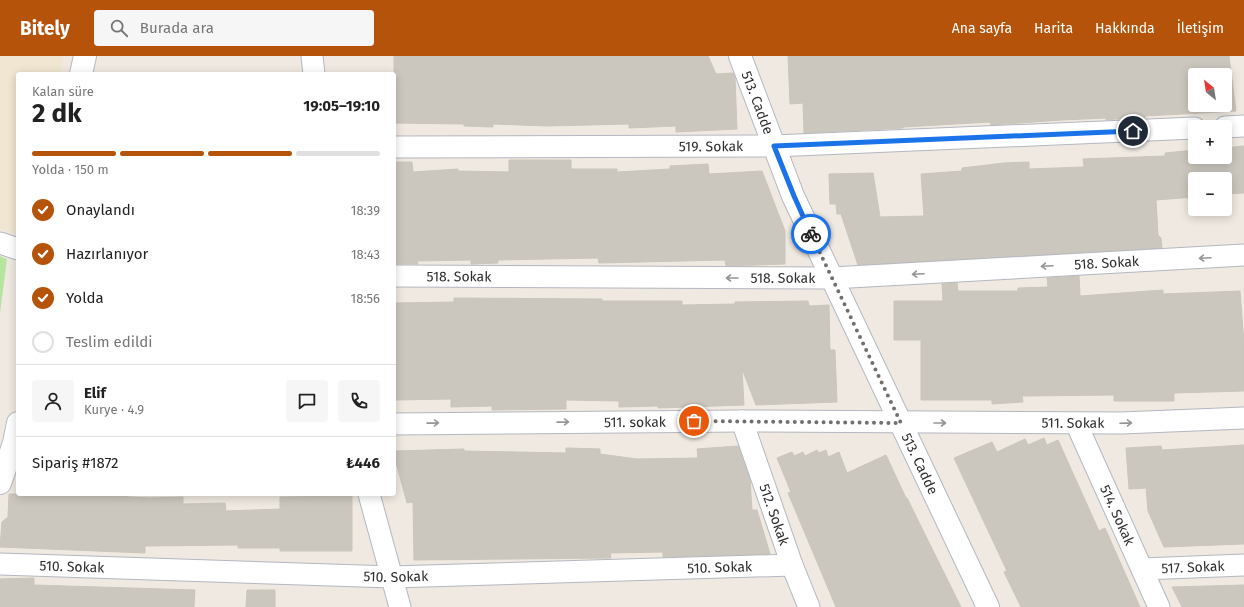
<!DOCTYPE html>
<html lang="tr">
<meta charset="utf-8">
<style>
body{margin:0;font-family:"Fira Sans",sans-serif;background:#f6f6f6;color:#222;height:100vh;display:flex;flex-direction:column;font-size:15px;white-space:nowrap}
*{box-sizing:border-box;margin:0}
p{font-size:13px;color:#767676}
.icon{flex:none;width:22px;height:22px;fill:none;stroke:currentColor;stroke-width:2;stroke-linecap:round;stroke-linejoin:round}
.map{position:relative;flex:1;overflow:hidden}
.side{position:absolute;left:16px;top:16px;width:380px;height:424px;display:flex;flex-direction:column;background:#fff;border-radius:4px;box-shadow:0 2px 10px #0003}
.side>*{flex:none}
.needle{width:26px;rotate:330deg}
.fabs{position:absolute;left:1188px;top:12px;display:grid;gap:8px}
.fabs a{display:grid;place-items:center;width:44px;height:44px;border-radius:4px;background:#fff;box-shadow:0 2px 10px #0003;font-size:20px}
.pin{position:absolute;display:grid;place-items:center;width:34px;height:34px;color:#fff;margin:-17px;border:2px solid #fff;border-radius:50%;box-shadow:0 1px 4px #0007}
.courier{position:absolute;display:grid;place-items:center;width:40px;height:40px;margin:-20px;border:3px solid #1a73e8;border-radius:50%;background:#fff;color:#222;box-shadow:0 1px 5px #0007}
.summary em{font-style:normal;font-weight:700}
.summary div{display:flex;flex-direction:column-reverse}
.summary{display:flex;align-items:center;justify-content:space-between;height:68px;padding:0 16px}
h1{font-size:26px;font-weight:700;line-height:30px}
.bar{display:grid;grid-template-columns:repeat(4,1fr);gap:6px 4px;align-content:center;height:48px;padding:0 16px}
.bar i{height:5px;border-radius:3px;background:#e0e0e0}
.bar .selected{background:#b45309}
.bar p{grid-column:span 4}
.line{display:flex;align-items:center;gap:10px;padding:0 16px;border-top:1px solid #e0e0e0}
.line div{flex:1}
.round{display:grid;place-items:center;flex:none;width:42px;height:42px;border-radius:4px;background:#f6f6f6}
ol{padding:0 16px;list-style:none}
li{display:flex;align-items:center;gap:12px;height:44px}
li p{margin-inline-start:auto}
li .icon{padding:4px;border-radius:50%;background:#b45309;color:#fff;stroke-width:4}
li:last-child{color:#767676}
li i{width:22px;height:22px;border:2px solid #e0e0e0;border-radius:50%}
header{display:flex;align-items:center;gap:24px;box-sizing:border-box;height:56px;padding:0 20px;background:#b45309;color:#fff}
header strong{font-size:19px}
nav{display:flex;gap:22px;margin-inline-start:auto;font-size:14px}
.search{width:280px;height:36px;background:#f6f6f6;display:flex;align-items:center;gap:10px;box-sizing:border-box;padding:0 14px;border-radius:4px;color:#767676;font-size:15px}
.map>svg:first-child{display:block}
</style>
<header>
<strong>Bitely</strong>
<div class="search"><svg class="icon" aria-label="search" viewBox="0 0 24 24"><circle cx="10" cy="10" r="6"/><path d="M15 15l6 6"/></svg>Burada ara</div>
<nav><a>Ana sayfa</a><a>Harita</a><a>Hakkında</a><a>İletişim</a></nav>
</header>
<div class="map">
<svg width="1244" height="551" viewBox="0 0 1244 551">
<rect width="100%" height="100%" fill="#efe9e1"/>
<!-- education -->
<path fill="#f0e6d1" d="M0 0H63L61 18H18V179L0 173Z"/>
<!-- green -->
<path fill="#b6e59e" d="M0 200 7 203 0 257Z"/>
<!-- building -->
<path fill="#cbc7bf" stroke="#cbc5ba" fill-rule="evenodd" d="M394 0H708L716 18 733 17 735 22 737 73 676 76V70L629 72V68L547 70 493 68V71L464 70V68L394 67Z
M788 0H1229L1236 55 1145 60V62L1116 63 1106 64V62L1062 64 991 69 990 66 903 71V72L804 77 803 47 790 48ZM1195 19H1225V49H1195Z
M1244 90V137L1225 138V123H1195V141L1156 144 1158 179 1161 182 1162 192 858 209 841 158H837L836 148H830L829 118 873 117 880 161 924 160 921 118 962 115V112L1004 107 1029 106V113L1084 111 1083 103 1165 100V97L1195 94V101H1225V92Z
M509 104H571V113H617V116L670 113V110L708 108 709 118 762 115 785 175V208L726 210 725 204 599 207 598 202 498 204V207L471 208V204L417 205 418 208H394V106H412L413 116 458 113V115L509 116Z
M1079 220 1080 240 1163 234V238L1240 235 1244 288V335L1174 337V345H1114V339L1022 340 1023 346 992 348V344H921V284H894V245H943L942 228 957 227 958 235H1018V232L1048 231 1047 222Z
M454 242 602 243V245H682V249L735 248V246L808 245 809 250 829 249 830 294H835L837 346 756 349 742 313 744 349 658 352V350L619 351V345L566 344V353L492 354V350L451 351V343L394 344V247L454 246Z
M1044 382 1047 389 1058 384 1099 475 1105 472 1140 551H1021L1004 516 1007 515 954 402 992 386 997 396 1025 383 1028 389Z
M1244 389V488L1164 491 1148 455 1146 432 1129 433 1126 392 1161 390 1162 394Z
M738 390 750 423 752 454H757L770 498 663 501V496L610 497 611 502 414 504 413 446 407 447 394 399V395L464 393V395L566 397V392L600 393V398L637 403 698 402 697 393Z
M817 394 819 397 826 394 828 401 839 396 847 417 886 399 906 442H907L961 551H836L788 437 791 436 777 402 792 396 794 400 803 396 805 400Z
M9 438H77L149 442 183 441V448L225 447 226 455 280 453V441L352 440V495H280V492H238V489L145 490V497L0 491 2 466 8 461Z
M34 522V529L195 534 194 551H0V523Z
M1244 529V551H1182L1172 531Z
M247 534H275V551H246Z"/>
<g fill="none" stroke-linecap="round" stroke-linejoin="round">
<!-- street casing -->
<g stroke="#b4b7c1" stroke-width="23">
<g id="street">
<path d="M312 0 314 18"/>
<path d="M1225 71 1244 70"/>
<path id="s1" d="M394 91 774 90 1195 72"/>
<path d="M0 187 18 193"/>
<path id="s2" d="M394 220 832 222 1244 199"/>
<path id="s3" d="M742 365 792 509 809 551"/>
<path id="s4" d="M1076 367 1159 551"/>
<path id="s5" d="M394 368 742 365 1122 367 1244 362"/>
<path d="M369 438 400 551"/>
<path id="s6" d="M0 508 392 521 792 509"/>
<path id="s7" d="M1142 513 1244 509"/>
</g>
</g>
<!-- secondary casing -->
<g stroke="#b4b7c1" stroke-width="24">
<g id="secondary">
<path id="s8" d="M740 0 793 140 988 551"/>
<path d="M81 18 85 0"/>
<path d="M0 427 14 387 18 367"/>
</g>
</g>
<!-- street -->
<use href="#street" stroke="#fff" stroke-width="21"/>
<!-- secondary -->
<use href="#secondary" stroke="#fff" stroke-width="22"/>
</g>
<!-- one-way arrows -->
<defs><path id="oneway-shaft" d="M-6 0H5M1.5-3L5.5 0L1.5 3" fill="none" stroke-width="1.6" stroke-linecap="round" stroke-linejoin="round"/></defs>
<g stroke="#969696">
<use href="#oneway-shaft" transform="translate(1205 202) rotate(177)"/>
<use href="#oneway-shaft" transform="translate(1047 210) rotate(177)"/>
<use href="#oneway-shaft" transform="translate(918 218) rotate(177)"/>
<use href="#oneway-shaft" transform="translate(732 222) rotate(-180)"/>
<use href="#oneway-shaft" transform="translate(563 366) rotate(-1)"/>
<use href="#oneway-shaft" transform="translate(433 367) rotate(-1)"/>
<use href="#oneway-shaft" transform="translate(940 367)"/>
<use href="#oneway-shaft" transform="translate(1126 367) rotate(-2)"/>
</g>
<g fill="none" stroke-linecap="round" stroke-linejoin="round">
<!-- done -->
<path stroke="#726f6d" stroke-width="4" stroke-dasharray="0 7.2" d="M694 365 901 367 811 178"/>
<!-- route -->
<path stroke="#1a73e8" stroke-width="5" d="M811 178 794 140 774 90 1133 75"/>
</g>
<g text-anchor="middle" stroke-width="3" stroke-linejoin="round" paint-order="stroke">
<!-- street labels -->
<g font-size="14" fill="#2e2e2e" stroke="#fff">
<text dy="5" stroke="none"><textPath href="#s8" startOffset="50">513. Cadde</textPath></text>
<text dy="5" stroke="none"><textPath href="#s1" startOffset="317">519. Sokak</textPath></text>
<text dy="5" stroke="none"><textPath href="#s2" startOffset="713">518. Sokak</textPath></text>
<text dy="5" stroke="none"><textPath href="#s2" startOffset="65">518. Sokak</textPath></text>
<text dy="5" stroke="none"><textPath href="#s2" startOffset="389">518. Sokak</textPath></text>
<text dy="5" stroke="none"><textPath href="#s5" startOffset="241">511. sokak</textPath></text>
<text dy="5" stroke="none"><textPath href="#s5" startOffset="679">511. Sokak</textPath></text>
<text dy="5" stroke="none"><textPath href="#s8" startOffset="446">513. Cadde</textPath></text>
<text dy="5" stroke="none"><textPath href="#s3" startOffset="99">512. Sokak</textPath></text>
<text dy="5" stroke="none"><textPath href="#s4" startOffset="101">514. Sokak</textPath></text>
<text dy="5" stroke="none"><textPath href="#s6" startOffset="72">510. Sokak</textPath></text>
<text dy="5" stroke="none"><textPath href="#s6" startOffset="720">510. Sokak</textPath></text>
<text dy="5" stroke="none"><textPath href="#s7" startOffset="51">517. Sokak</textPath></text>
<text dy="5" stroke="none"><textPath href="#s6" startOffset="396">510. Sokak</textPath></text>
</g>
</g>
</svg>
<div class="fabs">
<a><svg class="needle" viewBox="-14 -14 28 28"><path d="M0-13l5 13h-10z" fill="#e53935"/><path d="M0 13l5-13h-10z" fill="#767676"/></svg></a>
<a>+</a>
<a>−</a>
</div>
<div class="pin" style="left:694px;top:365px;background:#ea580c"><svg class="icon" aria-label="bag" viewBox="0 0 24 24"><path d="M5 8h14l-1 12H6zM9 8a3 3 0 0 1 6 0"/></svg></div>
<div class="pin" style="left:1133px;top:75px;background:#1f2937"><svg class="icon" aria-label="home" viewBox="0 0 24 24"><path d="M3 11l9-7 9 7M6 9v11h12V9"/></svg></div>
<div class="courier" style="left:811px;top:178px"><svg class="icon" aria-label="bike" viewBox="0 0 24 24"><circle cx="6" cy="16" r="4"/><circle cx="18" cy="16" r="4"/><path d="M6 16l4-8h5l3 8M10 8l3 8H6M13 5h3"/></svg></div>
<section class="side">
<div class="summary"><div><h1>2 dk</h1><p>Kalan süre</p></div><em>19:05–19:10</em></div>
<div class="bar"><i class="selected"></i><i class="selected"></i><i class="selected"></i><i></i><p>Yolda · 150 m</p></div>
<ol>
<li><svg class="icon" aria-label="check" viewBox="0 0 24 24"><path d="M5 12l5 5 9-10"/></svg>Onaylandı<p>18:39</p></li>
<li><svg class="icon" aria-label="check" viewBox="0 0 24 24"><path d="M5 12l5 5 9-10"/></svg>Hazırlanıyor<p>18:43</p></li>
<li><svg class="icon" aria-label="check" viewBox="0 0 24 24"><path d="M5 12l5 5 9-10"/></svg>Yolda<p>18:56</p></li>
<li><i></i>Teslim edildi</li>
</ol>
<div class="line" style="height:72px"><a class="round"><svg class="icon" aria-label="person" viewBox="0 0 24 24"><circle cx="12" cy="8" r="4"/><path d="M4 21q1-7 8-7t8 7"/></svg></a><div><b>Elif</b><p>Kurye · 4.9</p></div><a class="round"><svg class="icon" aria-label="chat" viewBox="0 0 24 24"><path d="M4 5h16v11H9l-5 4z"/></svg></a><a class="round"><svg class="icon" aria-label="phone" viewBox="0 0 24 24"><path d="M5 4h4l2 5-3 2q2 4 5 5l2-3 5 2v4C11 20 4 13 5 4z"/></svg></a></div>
<div class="line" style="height:52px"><div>Sipariş #1872</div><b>₺446</b></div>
</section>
</div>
